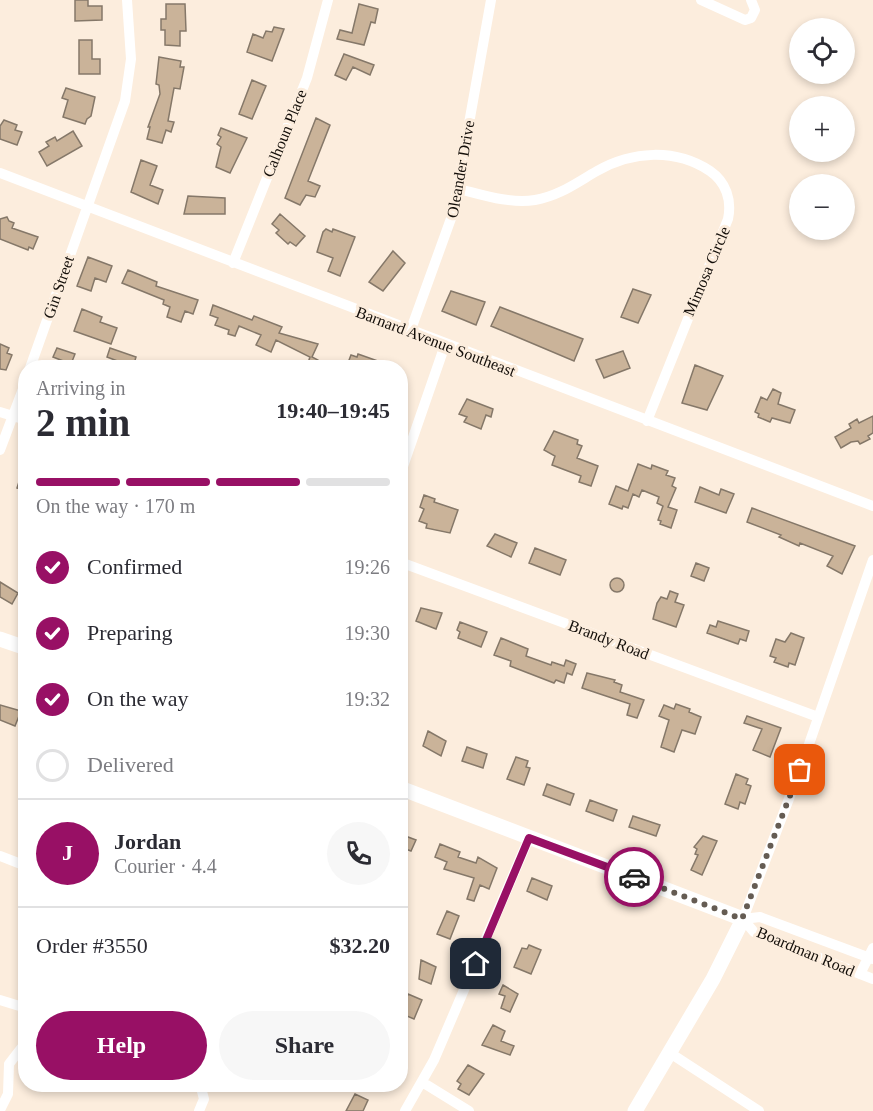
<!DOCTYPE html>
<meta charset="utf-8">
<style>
body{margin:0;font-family:"Times New Roman",serif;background:#f7f7f7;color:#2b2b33;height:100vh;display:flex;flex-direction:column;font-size:22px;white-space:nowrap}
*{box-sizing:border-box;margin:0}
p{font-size:20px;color:#7c7c81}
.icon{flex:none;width:33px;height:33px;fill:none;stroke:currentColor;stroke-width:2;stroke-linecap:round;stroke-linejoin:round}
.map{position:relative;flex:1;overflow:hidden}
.panel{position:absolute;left:18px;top:360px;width:390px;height:732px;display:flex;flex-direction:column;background:#fff;border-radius:24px;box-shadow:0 3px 9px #0003}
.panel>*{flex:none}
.buttons{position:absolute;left:789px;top:18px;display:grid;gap:12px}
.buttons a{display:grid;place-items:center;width:66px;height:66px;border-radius:50%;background:#fff;box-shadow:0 3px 9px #0003;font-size:30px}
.pin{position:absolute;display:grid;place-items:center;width:51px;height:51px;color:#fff;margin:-26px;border-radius:12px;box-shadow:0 3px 9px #0006}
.courier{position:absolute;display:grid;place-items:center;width:60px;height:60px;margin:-30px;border:4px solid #981065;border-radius:50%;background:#fff;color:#222;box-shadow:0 2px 8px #0007}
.overview em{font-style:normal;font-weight:700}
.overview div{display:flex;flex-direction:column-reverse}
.overview{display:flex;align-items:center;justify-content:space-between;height:102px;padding:0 18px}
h1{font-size:39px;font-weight:700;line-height:45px}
.bar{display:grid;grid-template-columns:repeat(4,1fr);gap:9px 6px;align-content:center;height:72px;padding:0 18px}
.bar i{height:8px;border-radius:4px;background:#e1e1e2}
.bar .selected{background:#981065}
.bar p{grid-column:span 4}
.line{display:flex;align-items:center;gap:15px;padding:0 18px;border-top:2px solid #e1e1e2}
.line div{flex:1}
.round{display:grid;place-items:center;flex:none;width:63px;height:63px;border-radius:32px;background:#f7f7f7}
ol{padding:0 18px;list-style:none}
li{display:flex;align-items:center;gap:18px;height:66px}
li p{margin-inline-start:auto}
li .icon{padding:6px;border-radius:50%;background:#981065;color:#fff;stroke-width:4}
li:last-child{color:#7c7c81}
li i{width:33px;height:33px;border:3px solid #e1e1e2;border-radius:50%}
.action{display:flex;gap:12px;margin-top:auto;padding:12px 18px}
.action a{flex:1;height:69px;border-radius:36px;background:#981065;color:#fff;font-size:24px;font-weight:700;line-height:69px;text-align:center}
.action a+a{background:#f7f7f7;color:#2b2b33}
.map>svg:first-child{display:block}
</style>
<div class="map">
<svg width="873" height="1111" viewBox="0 0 873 1111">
<rect width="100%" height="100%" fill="#fceddd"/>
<!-- building -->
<path fill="#cab399" stroke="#857869" stroke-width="1.5" d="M75 0H88V6H102V20L75 21Z
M166 4H185L186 31H180V46L165 45V30H161V19H166Z
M359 4 378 9 375 23 371 22 364 45 337 39 340 30 352 33Z
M274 27 284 29 272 61 247 52 253 34 263 38 266 31 272 32Z
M79 40H92V59H100V74H79Z
M344 54 374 65 370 75 353 67 346 80 335 75Z
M159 57 181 61 180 67H184L180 89 174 88 168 121 174 122 171 132 166 130 162 143 147 139 150 127H148L160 94 159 85 156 84Z
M252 80 266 86 252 119 239 114Z
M66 88 95 97 91 116 87 119 85 124 63 117 68 100 62 98Z
M316 118 330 125 308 181 320 186 315 197 306 195 300 205 285 198Z
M4 120 17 125 15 130 22 132 17 145 0 139V126Z
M221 128 247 138 230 173 216 167 221 147 217 144 221 137 218 135Z
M73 131 82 146 47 166 39 152 49 146 46 142 55 137 57 141Z
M141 160 157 166 150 185 163 190 158 204 131 192Z
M188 196 225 198V214H184Z
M280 214 305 236 296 246 290 242 288 244 276 233 279 230 272 224Z
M7 217 9 221 14 223 12 228 38 237 33 249 29 247 28 250 0 239V219Z
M326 229 332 232 333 229 355 237 340 276 328 271 333 258 317 252 323 232Z
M393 251 405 263 383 291 369 282Z
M88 257 112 266 106 282 95 278 91 291 77 286Z
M128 270 157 282 156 286 198 300 193 314 185 311 181 322 167 317 170 307 163 304 164 300 122 283Z
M633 289 651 295 638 323 621 317Z
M451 291 485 302 476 325 442 311Z
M213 305 252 320 254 316 282 327 279 333 318 344 312 357 318 360 315 368H306L310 357 276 340 271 352 256 345 261 335 239 326 235 336 228 334 229 330 215 325 218 318 210 315Z
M500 307 583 339 574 361 491 326Z
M82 309 102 317 100 322 117 328 111 344 74 331Z
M0 344 9 348 7 353 12 355 6 370 0 369Z
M57 348 75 354 71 364 53 357Z
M110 348 136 357 133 367 107 357Z
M623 351 630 368 604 378 596 360Z
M358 354 392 366V368H346L351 355 357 357Z
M695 365 723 376 707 410 682 403Z
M773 389 781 393 778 404 795 410 790 423 772 418 770 422 758 417 759 414 755 412 761 397 767 400Z
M467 399 493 409 491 417 486 415 481 429 464 422 467 417 459 414Z
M873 416V433L868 436 870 439 860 444 858 441 851 442 841 448 835 437 851 428 849 424 857 419 859 423Z
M554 431 578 440 577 444 582 446 577 458 598 466 591 486 579 482 581 476 552 465 555 456 544 450Z
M638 464 651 469 652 465 668 471 666 475 675 478 672 486 676 488 668 507 677 510 671 528 660 524 661 521 658 520 663 506 657 503 659 497 642 490 639 497 633 494 628 508 623 506 622 509 609 504 616 486 628 491Z
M24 466H26V491L17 488Z
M700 487 719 495 721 489 734 494 726 513 695 502Z
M424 495 435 499 434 502 458 510 450 533 426 528 427 524 419 521 424 509 420 507Z
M752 508 855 546 842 574 827 566 833 556 800 543 799 546 779 537 781 535 747 522Z
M495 534 517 543 511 557 487 546Z
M535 548 566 560 560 575 529 563Z
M696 563 709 568 704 581 691 576Z
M610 585a7 7 0 1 1 14 0a7 7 0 1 1-14 0Z
M0 582 18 593 12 604 0 597Z
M670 591 678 594 675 602 684 605 676 627 653 619 657 603 661 597 667 599Z
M421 608 442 613 436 629 416 621Z
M718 621 749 631 746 641 740 639 738 644 707 633 710 625 716 627Z
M460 622 487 632 481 647 458 638 460 632 457 630Z
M791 633 804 638 795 665 789 663 788 667 774 662 776 658 770 656 776 639 785 642Z
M501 638 528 649 526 656 551 665 552 662 564 666 566 660 576 664 572 675 567 673 564 683 556 680 554 683 510 666 511 661 494 655Z
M587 673 615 680 614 682 622 685 620 692 644 700 637 718 627 715 630 704 582 688Z
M676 704 690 709 689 712 701 717 695 734 682 730 674 752 661 747 669 720 659 716 664 705 674 709Z
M0 705 21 711 15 726 0 720Z
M747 716 781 728 770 757 753 750 762 729 744 723Z
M428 731 446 741 441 756 423 746Z
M467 747 487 754 483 768 462 761Z
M516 757 528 761 526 767 530 768 524 785 507 779Z
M736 774 748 779 746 784 751 786 745 804 740 802 738 809 725 804Z
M547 784 574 794 570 805 543 795Z
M590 800 617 810 613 821 586 811Z
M633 816 660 825 656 836 629 827Z
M400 834 416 840 411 851 400 847Z
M703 836 717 841 702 875 691 870 698 855 695 854 697 849 694 847Z
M440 844 460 852 458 857 476 863 478 857 497 868 489 889 480 885 474 901 467 899 474 878 444 869 447 862 435 857Z
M532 878 552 886 547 900 527 891Z
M447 911 459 916 450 939 437 934Z
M529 945 541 950 531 974 514 967 522 948 527 949Z
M421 960 436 967 431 984 419 979Z
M503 985 518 994 510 1012 501 1008 505 996 499 994Z
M408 994 422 1000 414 1019 400 1013Z
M493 1025 505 1031 501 1041 514 1046 510 1055 482 1045Z
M468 1065 484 1074 469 1095 458 1089 461 1084 457 1081Z
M355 1094 368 1100 363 1111H346Z"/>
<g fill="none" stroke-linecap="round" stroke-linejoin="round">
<!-- street -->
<path stroke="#fff" stroke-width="10" d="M701 0 745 20 751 18 755 10 751 0
M0 173 873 506
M459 189C483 195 510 204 535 200 559 196 576 183 597 171 632 151 675 148 710 171 726 182 732 200 728 219L647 421
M233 263 307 78 328 0
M410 332 453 213 491 0
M30 368 125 101 131 59 127 0
M0 412 26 420
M0 450 26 381
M400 475 445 345
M400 562 818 717
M0 856 26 866
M743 919 800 770 873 560
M743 919 754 932 873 979
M743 919 760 917 873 959
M860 974 873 948
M0 1000 26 1008
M670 1053 759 1111
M422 1082 469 1111
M0 1110 8 1094 9 1064 26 1042
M199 1111 204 1099 200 1084
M405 1111 434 1060 529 838"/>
<!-- secondary -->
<path stroke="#fff" stroke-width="15" d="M0 639 26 648
M400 788 743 919 713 979 635 1111"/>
</g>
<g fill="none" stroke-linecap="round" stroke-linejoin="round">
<!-- done -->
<path stroke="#655c53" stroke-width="6" stroke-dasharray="0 10.8" d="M634 877 742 919 800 770"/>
<!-- route -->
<path stroke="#981065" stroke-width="8" d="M476 964 529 838 634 877"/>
</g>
<g text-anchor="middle" stroke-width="6" stroke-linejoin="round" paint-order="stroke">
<!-- street labels -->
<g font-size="16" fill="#130e09" stroke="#fceddd">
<text transform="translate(284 133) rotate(-68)" y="6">Calhoun Place</text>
<text transform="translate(460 169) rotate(-80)" y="6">Oleander Drive</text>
<text transform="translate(706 271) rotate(-67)" y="6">Mimosa Circle</text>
<text transform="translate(58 287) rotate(-71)" y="6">Gin Street</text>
<text transform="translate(436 341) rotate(21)" y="6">Barnard Avenue Southeast</text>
<text transform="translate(609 639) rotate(21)" y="6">Brandy Road</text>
<text transform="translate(806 951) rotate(23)" y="6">Boardman Road</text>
</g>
</g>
</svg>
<div class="buttons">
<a><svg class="icon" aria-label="locate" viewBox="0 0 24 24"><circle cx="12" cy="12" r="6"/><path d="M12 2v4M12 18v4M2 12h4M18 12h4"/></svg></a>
<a>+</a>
<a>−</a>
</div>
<div class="pin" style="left:800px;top:770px;background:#ea580c"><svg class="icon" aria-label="bag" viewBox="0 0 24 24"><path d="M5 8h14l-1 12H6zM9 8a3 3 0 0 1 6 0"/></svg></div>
<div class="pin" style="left:476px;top:964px;background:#1f2937"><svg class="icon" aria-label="home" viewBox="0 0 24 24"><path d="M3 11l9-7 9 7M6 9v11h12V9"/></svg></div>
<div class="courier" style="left:634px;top:877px"><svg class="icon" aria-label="car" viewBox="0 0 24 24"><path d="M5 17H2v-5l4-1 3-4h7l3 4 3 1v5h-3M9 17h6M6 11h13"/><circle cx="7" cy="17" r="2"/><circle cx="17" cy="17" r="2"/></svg></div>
<section class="panel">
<div class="overview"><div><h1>2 min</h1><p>Arriving in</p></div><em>19:40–19:45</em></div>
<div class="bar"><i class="selected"></i><i class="selected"></i><i class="selected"></i><i></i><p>On the way · 170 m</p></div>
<ol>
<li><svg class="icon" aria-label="check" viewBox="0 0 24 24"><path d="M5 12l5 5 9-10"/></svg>Confirmed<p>19:26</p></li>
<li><svg class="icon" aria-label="check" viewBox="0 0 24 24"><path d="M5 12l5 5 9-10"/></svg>Preparing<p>19:30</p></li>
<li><svg class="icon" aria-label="check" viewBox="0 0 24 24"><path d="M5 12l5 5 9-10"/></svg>On the way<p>19:32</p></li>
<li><i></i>Delivered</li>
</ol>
<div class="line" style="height:108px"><b class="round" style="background:#981065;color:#fff">J</b><div><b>Jordan</b><p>Courier · 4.4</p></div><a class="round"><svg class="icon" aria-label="phone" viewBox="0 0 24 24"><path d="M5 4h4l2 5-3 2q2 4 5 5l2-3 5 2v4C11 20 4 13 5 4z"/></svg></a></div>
<div class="line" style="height:78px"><div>Order #3550</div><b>$32.20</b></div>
<div class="action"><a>Help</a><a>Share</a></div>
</section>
</div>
